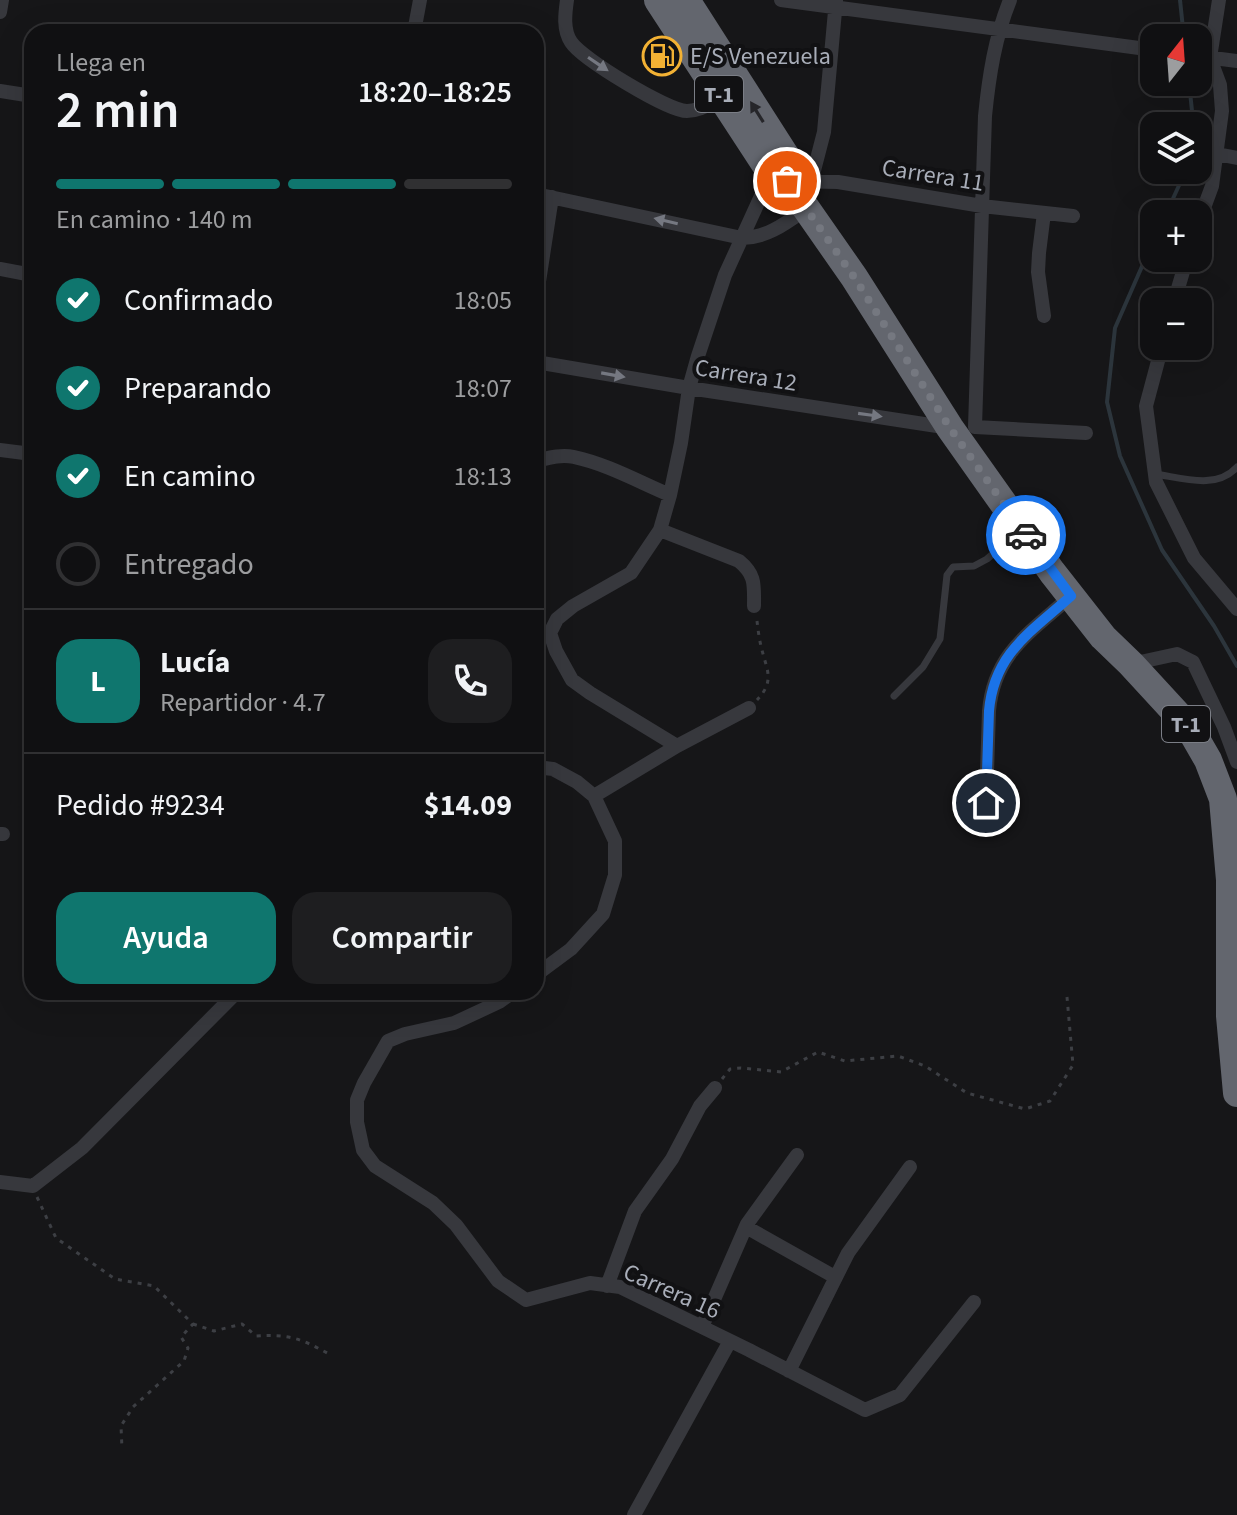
<!DOCTYPE html>
<html lang="es">
<meta charset="utf-8">
<style>
body{margin:0;font-family:"Source Sans 3",sans-serif;background:#1e1e20;color:#f1f3f6;height:100vh;display:flex;flex-direction:column;font-size:30px;white-space:nowrap}
*{box-sizing:border-box;margin:0}
p{font-size:26px;color:#9c9d9f}
.icon{flex:none;width:44px;height:44px;fill:none;stroke:currentColor;stroke-width:2;stroke-linecap:round;stroke-linejoin:round}
.map{position:relative;flex:1;overflow:hidden}
.panel{position:absolute;left:24px;top:24px;width:520px;height:976px;display:flex;flex-direction:column;background:#101012;border-radius:24px;box-shadow:0 8px 32px #0002,0 0 0 2px #303032}
.panel>*{flex:none}
.needle{width:52px;rotate:17deg}
.buttons{position:absolute;left:1140px;top:24px;display:grid;gap:16px}
.buttons a{display:grid;place-items:center;width:72px;height:72px;border-radius:16px;background:#101012;box-shadow:0 8px 32px #0002,0 0 0 2px #303032;font-size:40px}
.pin{position:absolute;display:grid;place-items:center;width:68px;height:68px;color:#fff;margin:-34px;border:4px solid #fff;border-radius:50%;box-shadow:0 2px 8px #0007}
.courier{position:absolute;display:grid;place-items:center;width:80px;height:80px;margin:-40px;border:6px solid #1a73e8;border-radius:50%;background:#fff;color:#222;box-shadow:0 2px 10px #0007}
.headline em{font-style:normal;font-weight:600}
.headline div{display:flex;flex-direction:column-reverse}
.headline{display:flex;align-items:center;justify-content:space-between;height:136px;padding:0 32px}
h1{font-size:52px;font-weight:600;line-height:60px}
.bar{display:grid;grid-template-columns:repeat(4,1fr);gap:12px 8px;align-content:center;height:96px;padding:0 32px}
.bar i{height:10px;border-radius:6px;background:#303032}
.bar .selected{background:#0f766e}
.bar p{grid-column:span 4}
.line{display:flex;align-items:center;gap:20px;padding:0 32px;border-top:2px solid #303032}
.line div{flex:1}
.round{display:grid;place-items:center;flex:none;width:84px;height:84px;border-radius:24px;background:#1e1e20}
ol{padding:0 32px;list-style:none}
li{display:flex;align-items:center;gap:24px;height:88px}
li p{margin-inline-start:auto}
li .icon{padding:8px;border-radius:50%;background:#0f766e;color:#fff;stroke-width:4}
li:last-child{color:#9c9d9f}
li i{width:44px;height:44px;border:4px solid #303032;border-radius:50%}
.cta{display:flex;gap:16px;margin-top:auto;padding:16px 32px}
.cta a{flex:1;height:92px;border-radius:24px;background:#0f766e;color:#fff;font-size:32px;font-weight:600;line-height:92px;text-align:center}
.cta a+a{background:#1e1e20;color:#f1f3f6}
.map>svg:first-child{display:block}
</style>
<div class="map">
<svg width="1237" height="1515" viewBox="0 0 1237 1515">
<rect width="100%" height="100%" fill="#161618"/>
<g fill="none" stroke-linecap="round" stroke-linejoin="round">
<!-- stream -->
<path stroke="#2c353c" stroke-width="4" d="M1180 0 1184 38
M1189 82 1192 111 1190 126
M1166 214 1181 181 1183 170
M1154 239 1115 328 1107 402 1120 456 1162 550 1214 626 1237 666"/>
<!-- path -->
<path stroke="#3d3f44" stroke-width="3" stroke-dasharray="4 6" stroke-linecap="butt" d="M757 621C758 629 759 638 761 646 766 669 776 680 757 700
M722 1079 730 1069 741 1068 781 1072 818 1052 845 1061 898 1056 925 1066 967 1093 1025 1109 1050 1101 1073 1065 1067 997
M37 1197 56 1238 115 1279 154 1286 193 1324 181 1337 188 1348 184 1361 133 1407 121 1426 122 1449
M193 1324 214 1331 242 1324 256 1336C289 1334 300 1338 329 1354"/>
<!-- lane -->
<path stroke="#37383d" stroke-width="7" d="M1155 474C1183 478 1216 490 1237 467
M894 696 923 667 940 639 947 575 953 567 974 566 987 559 1017 533"/>
<!-- street -->
<path stroke="#37383d" stroke-width="14" d="M567 0C565 14 563 30 571 42 582 59 668 111 687 111 700 111 711 103 722 98
M781 0 1154 50
M0 12 2 0
M414 32 420 0
M1198 56 1237 61
M0 91 32 96
M1217 154 1237 158
M788 181 838 182 982 206 1073 216
M811 182 824 132 836 0
M536 194 742 238C767 238 786 223 806 209
M1198 224 1212 186 1222 111 1220 85 1210 58 1219 0
M0 269 32 275
M536 301 552 197
M1174 302 1187 258
M1044 316 1038 272 1039 253 1044 213
M1162 346 1146 406 1156 482 1194 558 1237 609
M536 362 689 388 950 428
M975 427 985 116C989 76 995 37 1010 0
M975 427 1086 433
M0 450 32 454
M536 461C548 458 561 454 574 457 607 464 639 482 670 495
M32 526V578
M660 530 739 561C756 575 754 585 754 606
M1131 664 1177 654 1193 662 1224 727 1237 762
M677 746 590 693 572 680 556 651 550 633 557 619 573 606 631 573 660 530 670 495 681 443 689 388 698 356 725 275 767 183 769 170
M536 767 553 769 577 782 594 796 615 841V875L603 914 571 949 536 975
M594 796 677 746 749 708
M986 803 989 711C994 653 1031 632 1071 596
M0 834H3
M513 992 499 1002 454 1023 405 1034 388 1041 364 1083 357 1100V1122L363 1150 375 1166 433 1203 456 1225 498 1281 526 1300 590 1283 620 1287 749 1350 865 1410 900 1395 974 1302
M0 1182 33 1186 82 1148 237 992
M746 1227 835 1277
M607 1286 635 1211 672 1159 700 1106 715 1088
M702 1327 747 1224 797 1155
M789 1371 848 1253 910 1167
M634 1515 730 1341"/>
<!-- highway -->
<path stroke="#63666e" stroke-width="28" d="M658 0 769 170 787 181 854 277 950 428 1052 572 1103 637 1131 664 1189 727 1208 760 1223 799 1230 880V1016L1237 1093
M686 0 787 158V181"/>
</g>
<!-- one-way arrows -->
<defs><path id="oneway-solid" d="M-6-.8H1V-3.2L6.5 0L1 3.2V.8H-6Z" transform="scale(2)"/></defs>
<g fill="#757881">
<use href="#oneway-solid" transform="translate(598 64) rotate(34)"/>
<use href="#oneway-solid" transform="translate(666 221) rotate(-167)"/>
<use href="#oneway-solid" transform="translate(613 375) rotate(10)"/>
<use href="#oneway-solid" transform="translate(870 415) rotate(8)"/>
</g>
<use fill="#26262a" href="#oneway-solid" transform="translate(757 112) rotate(-122)"/>
<g fill="none" stroke-linecap="round" stroke-linejoin="round">
<!-- done -->
<path stroke="#757880" stroke-width="8" stroke-dasharray="0 14.4" d="M787 181 854 277 950 428 1026 535"/>
<!-- route -->
<path stroke="#1a73e8" stroke-width="10" d="M986 803 989 711C994 653 1031 632 1071 596L1026 535"/>
</g>
<!-- icons -->
<defs>
<g id="fuel-ring" transform="scale(2)"><circle r="9.5" fill="#111113" stroke="#f2b134" stroke-width="1.5"/><path d="M-5.5-6h7V0h2V4h1.3V-2.5L3-4.5l.8-.8L6-3V5H2.5V1h-1V6h-7ZM-4.2-4.7v3.2H.2V-4.7Z" fill="#f2b134"/></g>
</defs>
<g fill-rule="evenodd">
<use href="#fuel-ring" x="662" y="56"/>
</g>
<g text-anchor="middle" stroke-width="8" stroke-linejoin="round" paint-order="stroke">
<!-- shield labels -->
<g fill="#111113" stroke="#7b7e86" stroke-width="2">
<rect x="695" y="76" width="48" height="36" rx="6"/>
<rect x="1162" y="706" width="48" height="36" rx="6"/>
</g>
<g font-size="22" font-weight="bold" fill="#a8adb8">
<text x="719" y="102">T-1</text>
<text x="1186" y="732">T-1</text>
</g>
<!-- poi labels -->
<g font-size="24" fill="#a8adb8" stroke="#111113" text-anchor="start">
<text x="690" y="64">E/S Venezuela</text>
</g>
<!-- street labels -->
<g font-size="24" fill="#a8adb8" stroke="#111113">
<text transform="translate(933 175) rotate(9)" y="8">Carrera 11</text>
<text transform="translate(746 375) rotate(9)" y="8">Carrera 12</text>
<text transform="translate(672 1291) rotate(24)" y="8">Carrera 16</text>
</g>
</g>
</svg>
<div class="buttons">
<a><svg class="needle" viewBox="-14 -14 28 28"><path d="M0-13l5 13h-10z" fill="#e53935"/><path d="M0 13l5-13h-10z" fill="#9c9d9f"/></svg></a>
<a><svg class="icon" aria-label="layers" viewBox="0 0 24 24"><path d="M12 4l9 5-9 5-9-5zM3 14l9 5 9-5"/></svg></a>
<a>+</a>
<a>−</a>
</div>
<div class="pin" style="left:787px;top:181px;background:#ea580c"><svg class="icon" aria-label="bag" viewBox="0 0 24 24"><path d="M5 8h14l-1 12H6zM9 8a3 3 0 0 1 6 0"/></svg></div>
<div class="pin" style="left:986px;top:803px;background:#1f2937"><svg class="icon" aria-label="home" viewBox="0 0 24 24"><path d="M3 11l9-7 9 7M6 9v11h12V9"/></svg></div>
<div class="courier" style="left:1026px;top:535px"><svg class="icon" aria-label="car" viewBox="0 0 24 24"><path d="M5 17H2v-5l4-1 3-4h7l3 4 3 1v5h-3M9 17h6M6 11h13"/><circle cx="7" cy="17" r="2"/><circle cx="17" cy="17" r="2"/></svg></div>
<section class="panel">
<div class="headline"><div><h1>2 min</h1><p>Llega en</p></div><em>18:20–18:25</em></div>
<div class="bar"><i class="selected"></i><i class="selected"></i><i class="selected"></i><i></i><p>En camino · 140 m</p></div>
<ol>
<li><svg class="icon" aria-label="check" viewBox="0 0 24 24"><path d="M5 12l5 5 9-10"/></svg>Confirmado<p>18:05</p></li>
<li><svg class="icon" aria-label="check" viewBox="0 0 24 24"><path d="M5 12l5 5 9-10"/></svg>Preparando<p>18:07</p></li>
<li><svg class="icon" aria-label="check" viewBox="0 0 24 24"><path d="M5 12l5 5 9-10"/></svg>En camino<p>18:13</p></li>
<li><i></i>Entregado</li>
</ol>
<div class="line" style="height:144px"><b class="round" style="background:#0f766e;color:#fff">L</b><div><b>Lucía</b><p>Repartidor · 4.7</p></div><a class="round"><svg class="icon" aria-label="phone" viewBox="0 0 24 24"><path d="M5 4h4l2 5-3 2q2 4 5 5l2-3 5 2v4C11 20 4 13 5 4z"/></svg></a></div>
<div class="line" style="height:104px"><div>Pedido #9234</div><b>$14.09</b></div>
<div class="cta"><a>Ayuda</a><a>Compartir</a></div>
</section>
</div>
